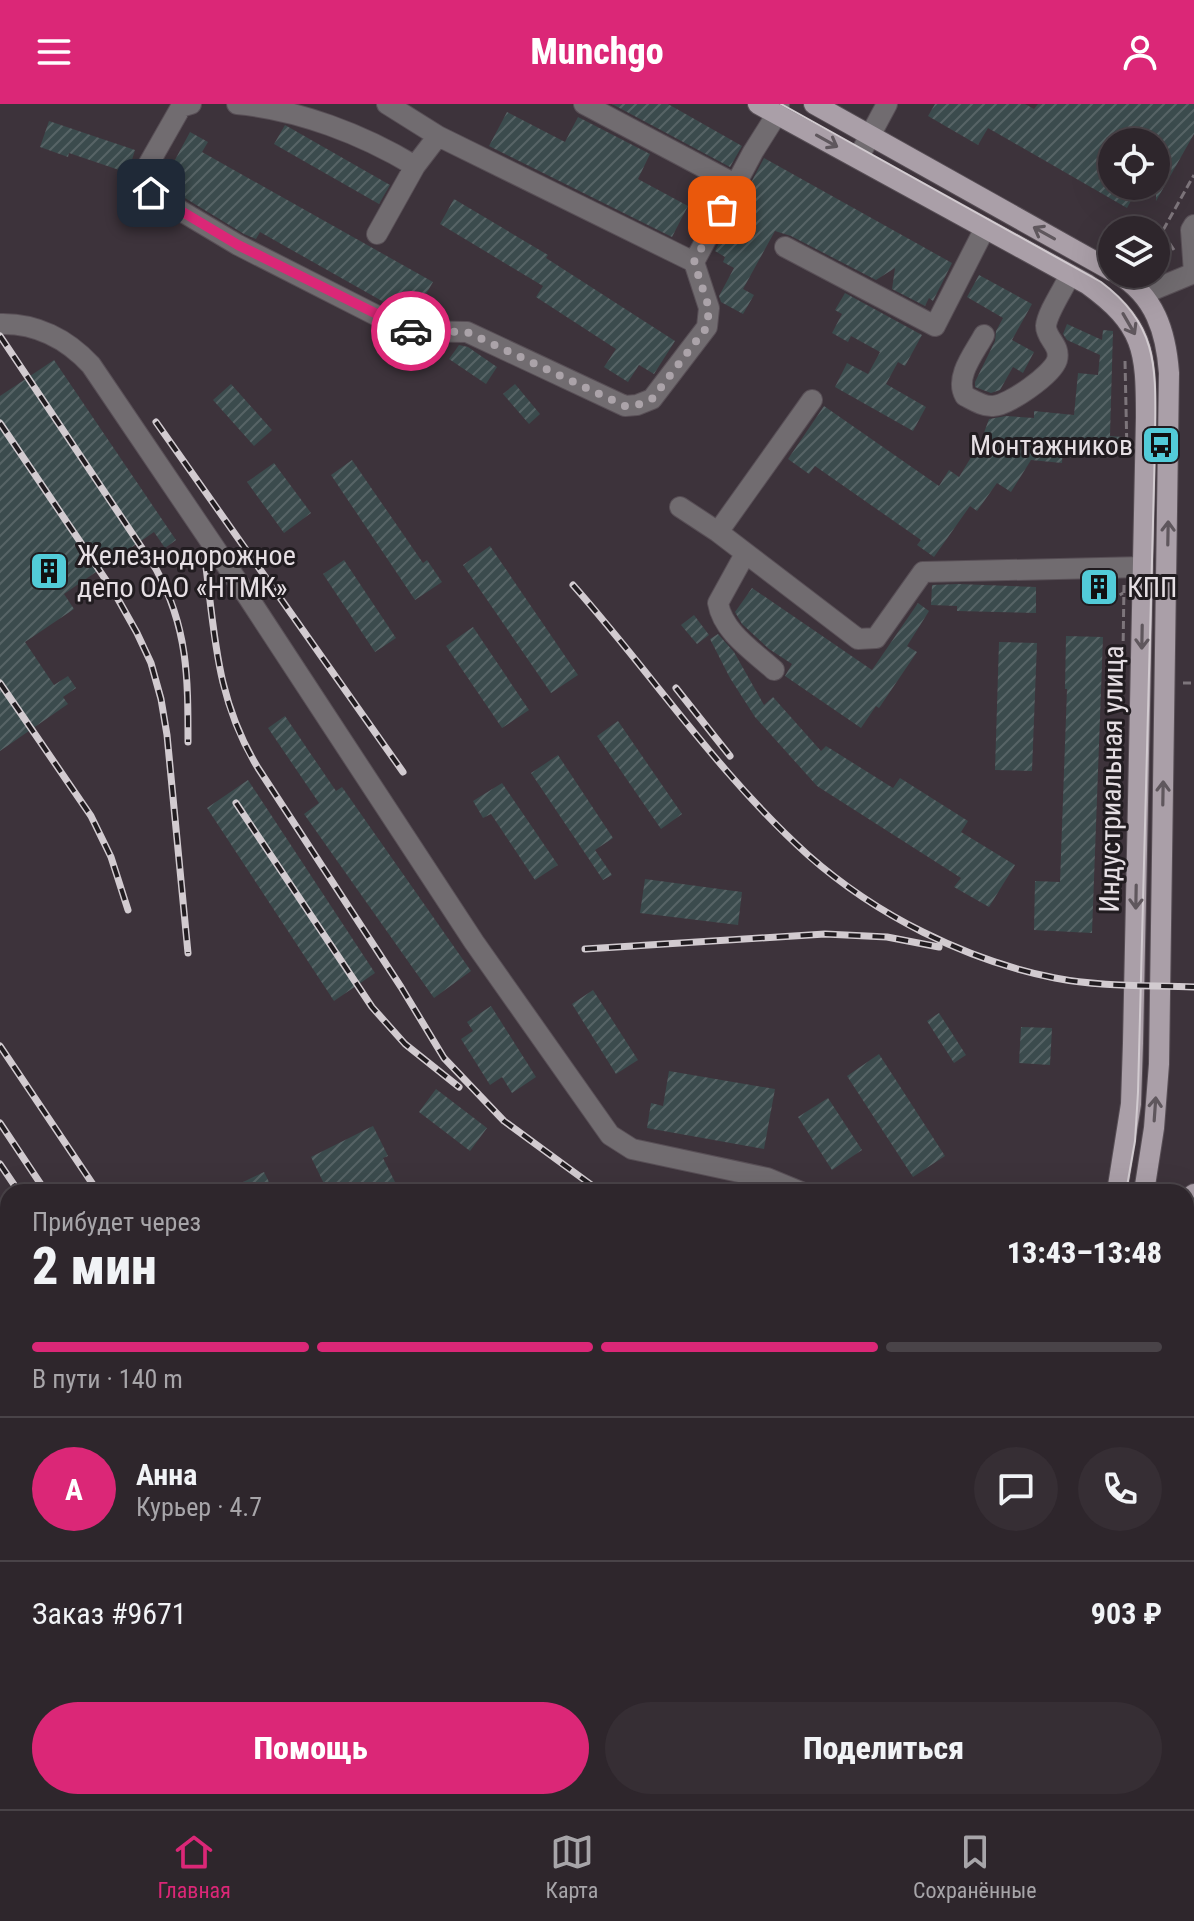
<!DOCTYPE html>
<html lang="ru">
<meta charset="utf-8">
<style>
body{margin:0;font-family:"Roboto Condensed",sans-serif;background:#362e34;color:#f1f3f6;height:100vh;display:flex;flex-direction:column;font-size:30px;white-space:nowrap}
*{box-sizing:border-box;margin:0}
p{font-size:26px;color:#a7a5a9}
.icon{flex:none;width:44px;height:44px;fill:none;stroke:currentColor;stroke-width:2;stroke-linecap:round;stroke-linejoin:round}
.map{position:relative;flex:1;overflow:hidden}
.panel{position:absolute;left:0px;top:1080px;width:1194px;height:626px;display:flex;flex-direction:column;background:#2e262c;border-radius:24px 24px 0 0;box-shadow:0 8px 32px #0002,0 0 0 2px #494348}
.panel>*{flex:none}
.controls{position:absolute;left:1098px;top:24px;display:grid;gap:16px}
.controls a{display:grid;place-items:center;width:72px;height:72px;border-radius:50%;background:#2e262c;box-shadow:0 8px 32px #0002,0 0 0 2px #494348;font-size:40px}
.pin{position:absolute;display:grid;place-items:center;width:68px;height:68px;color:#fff;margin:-34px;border-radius:16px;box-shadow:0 4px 12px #0006}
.courier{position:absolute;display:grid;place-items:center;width:80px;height:80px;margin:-40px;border:6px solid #db2777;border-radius:50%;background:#fff;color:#222;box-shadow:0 2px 10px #0007}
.headline em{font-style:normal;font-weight:800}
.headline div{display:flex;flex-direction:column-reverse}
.headline{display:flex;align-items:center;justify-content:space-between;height:136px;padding:0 32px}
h1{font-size:52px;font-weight:800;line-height:60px}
.bar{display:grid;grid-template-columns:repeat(4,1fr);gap:12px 8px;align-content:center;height:96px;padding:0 32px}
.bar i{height:10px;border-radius:6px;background:#494348}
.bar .active{background:#db2777}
.bar p{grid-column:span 4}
.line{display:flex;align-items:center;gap:20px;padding:0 32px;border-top:2px solid #494348}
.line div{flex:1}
.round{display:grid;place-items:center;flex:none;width:84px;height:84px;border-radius:42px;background:#362e34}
.primary-button{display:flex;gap:16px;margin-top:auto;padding:16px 32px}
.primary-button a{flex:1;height:92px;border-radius:48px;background:#db2777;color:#fff;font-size:32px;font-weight:800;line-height:92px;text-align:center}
.primary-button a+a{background:#362e34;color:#f1f3f6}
header{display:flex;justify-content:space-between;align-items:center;height:104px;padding:0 32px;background:#db2777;color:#fff;font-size:36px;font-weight:800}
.tabs{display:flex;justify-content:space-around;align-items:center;height:112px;border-top:2px solid #494348;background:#2e262c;font-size:22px;color:#a7a5a9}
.tabs a{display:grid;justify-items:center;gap:4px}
.tabs .active{color:#db2777}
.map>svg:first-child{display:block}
</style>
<header><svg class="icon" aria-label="menu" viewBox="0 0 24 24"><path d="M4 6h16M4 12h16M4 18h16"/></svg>Munchgo<svg class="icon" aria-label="person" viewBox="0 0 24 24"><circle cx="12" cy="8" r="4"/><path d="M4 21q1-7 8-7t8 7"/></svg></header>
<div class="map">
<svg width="1194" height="1705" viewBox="0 0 1194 1705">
<defs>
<pattern id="building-hatch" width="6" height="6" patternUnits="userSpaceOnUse" patternTransform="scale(2)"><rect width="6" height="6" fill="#3b4b4d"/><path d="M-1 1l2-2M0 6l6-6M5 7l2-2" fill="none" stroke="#576466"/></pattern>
</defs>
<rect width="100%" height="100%" fill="#3d333b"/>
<!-- building -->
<path fill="url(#building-hatch)" d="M612 0H668L742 42 730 63Z
M935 0H1025L1034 5 1038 0H1194V30L1156 97V38H1112V82H1139L1127 104 988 24 978 41 928 12Z
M507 8 565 38 578 13 650 50 638 75 688 102 672 133 489 42Z
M49 17 135 46 128 69 69 49 68 53 40 43Z
M285 21 390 81 379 100 274 40Z
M190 28 208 38 202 48 433 178 412 214 260 128 256 135 244 130 162 80Z
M764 54 952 159 933 197 929 194 925 202 892 185 895 164 876 176 791 132 775 127 743 185 754 191 743 210 721 198 719 192 734 164 723 158 725 153 715 147Z
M454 95 548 151 546 154 675 237 654 270 639 261 628 278 604 263 616 245 536 193 543 182 440 120Z
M979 171 1032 200 1012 236 1034 248 1023 269 1013 263 1000 286 991 289 975 283V278L995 237 996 227 1003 214 967 193Z
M845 189 922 231 905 262 898 258 886 280 926 303 913 327 835 283 847 259 868 270 880 248 851 232 848 238 832 229 842 210 835 206Z
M1067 220 1102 236 1103 226 1113 227 1110 332 1123 333V347H1109V350L1063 343 1062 359 1031 356 1011 388 997 379 977 407 970 402 934 453 917 441 921 436 815 362 809 370 788 355 824 302 939 382 949 366 959 373 981 337 989 315 1006 312 1034 314V307L1074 311 1078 269 1098 271 1100 251 1067 236 1063 230Z
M459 241 468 243 497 263 486 280 449 255Z
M54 256 176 436 165 444 154 428 64 490 74 505 25 538 54 581 68 572 76 584 63 593 68 600 0 647V292Z
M231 280 272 326 254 342 213 296Z
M515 280 540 310 529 320 503 290Z
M352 356 423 459 427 456 442 478 415 496 331 371Z
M274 359 311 409 284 429 247 378Z
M490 442 578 571 551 589 463 461Z
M344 456 396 534 375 548 323 470Z
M1094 477H1114L1105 485 1104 491 1091 490Z
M958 480 1036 483V509L957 507V502L931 501 932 481Z
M752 484 872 566 918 499 929 507 907 542 917 548 879 604 876 602 861 624 785 572 792 560 769 545 742 520 735 508Z
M694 511 709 531 697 540 681 521Z
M473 523 529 606 502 624 446 542Z
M718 530 734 548 764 601 773 593 821 647 826 642 893 684 900 674 968 717 961 728 1015 761 989 803 954 783 961 774 817 682 755 613 730 574 710 535Z
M1066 532 1103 533 1092 829 1034 826 1035 777 1060 778 1067 585H1065Z
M999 538 1037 539 1032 667 995 666Z
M285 612 336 687 342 683 471 867 434 894 304 710 319 699 268 624Z
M618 617 682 710 661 725 597 632Z
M558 651 613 734 595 746 612 771 603 776 531 669Z
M248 676 375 869 334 897 207 704Z
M502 679 558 761 535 776 491 710 483 714 473 697Z
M645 775 742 788 738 821 640 809Z
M593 886 638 956 616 970 572 900Z
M491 902 536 973 512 989 502 973 490 981 461 935 473 927 467 918Z
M939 909 966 951 954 959 927 917Z
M1021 923 1052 924 1050 961 1019 959Z
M879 950 945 1052 913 1073 847 972Z
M669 967 775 985 764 1045 647 1024 651 999 663 1002Z
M436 985 487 1024 470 1047 419 1008Z
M828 994 862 1046 832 1066 798 1013Z
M373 1022 388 1052 383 1054 400 1088H328L311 1053Z
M264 1068 274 1088H246L241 1079Z"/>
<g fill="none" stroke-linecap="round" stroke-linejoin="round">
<!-- minor casing -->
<g stroke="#584f56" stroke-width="22">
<path id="minor" d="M191 0 181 3 144 68 151 89 238 141 407 227 467 228 625 302 637 301 652 295 707 223 709 204 694 158 753 48 777 10 779 0
M237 0C299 6 362 30 415 62L438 32
M387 0 438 32 694 158
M584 0 735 80
M858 54 887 0
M1194 121 1191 126 1194 169
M377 130 415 62
M785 143 935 222 985 124
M1143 190 1194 169
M0 220C36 219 67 235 91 261L248 493 474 838 610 1031 632 1045 767 1074 801 1088
M984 231C975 248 954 273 965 292 973 296 984 303 993 302 1009 301 1052 271 1057 256 1061 241 1046 235 1046 222 1047 209 1064 184 1070 171
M680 403 718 428 858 535 876 534 923 468 1143 463
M718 428 812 296
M745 450 718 499C723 528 753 547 774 566
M1186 1161 1194 1175
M1186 1334 1194 1326
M1186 1500 1194 1503
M0 1641 8 1644
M82 1698 87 1705"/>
</g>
<!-- major casing -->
<g stroke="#584f56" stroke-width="22">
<path id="major" d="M758 0 1087 180C1144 221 1146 246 1146 313L1133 939 1131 1000 1117 1088
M814 0 1112 167
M1118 170C1155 192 1166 228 1169 269L1159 960 1154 1024 1144 1088
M1186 1096 1194 1090
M902 1705 906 1698
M932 1705 936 1698"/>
</g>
<!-- path -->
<path stroke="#7d757b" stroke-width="3" stroke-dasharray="8 4" stroke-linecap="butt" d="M1174 146 1162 128 1194 71
M1125 257 1127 350
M1110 486 1118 492 1123 489
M1123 549 1124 481
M1183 579H1194"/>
<!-- minor -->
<use href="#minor" stroke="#716c70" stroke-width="20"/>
<!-- major -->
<use href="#major" stroke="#aa9fa8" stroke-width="20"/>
<!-- tram -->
<path stroke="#d2cbd0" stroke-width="2" d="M781 0 1101 178C1163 224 1155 272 1155 341L1138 988 1135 1037 1126 1088
M924 1705 928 1698"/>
<!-- rail casing -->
<g stroke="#d2cbd0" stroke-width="7">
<path id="rail" d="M0 232 156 465C188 524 188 573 188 638
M156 318 403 668
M0 319 114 488 137 529 151 559 161 595 167 631 188 849
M205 455C215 532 216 595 258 664L401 883 444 954 504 1017 601 1088
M573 481C652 570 719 671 808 751 876 811 965 856 1055 874 1101 883 1147 881 1194 883
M0 579 91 712 111 753 128 806
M676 584 730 652
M236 699 372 903 405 940 459 983
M585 845 825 830 887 833 939 843
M0 942 98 1088
M0 1019 46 1088
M0 1060 19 1088
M0 1208 8 1220
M436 1698 442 1705
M454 1698 459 1705
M513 1698 517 1705
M219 1705 221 1698"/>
</g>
<!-- rail -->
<use href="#rail" stroke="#211c20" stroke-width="4" stroke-dasharray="12" stroke-linecap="butt"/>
</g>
<!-- one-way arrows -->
<defs><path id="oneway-shaft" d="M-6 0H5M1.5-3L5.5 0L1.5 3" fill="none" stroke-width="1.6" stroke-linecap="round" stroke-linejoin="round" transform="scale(2)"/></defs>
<g stroke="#5f575d">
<use href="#oneway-shaft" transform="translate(827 37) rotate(29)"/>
<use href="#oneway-shaft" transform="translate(1044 129) rotate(-151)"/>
<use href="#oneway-shaft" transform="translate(1129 220) rotate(60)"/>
<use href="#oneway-shaft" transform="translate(1168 429) rotate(-89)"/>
<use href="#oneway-shaft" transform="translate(1142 533) rotate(91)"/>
<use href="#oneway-shaft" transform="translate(1163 689) rotate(-89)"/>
<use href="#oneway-shaft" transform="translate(1136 793) rotate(91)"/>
<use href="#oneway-shaft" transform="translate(1155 1005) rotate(-86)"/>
</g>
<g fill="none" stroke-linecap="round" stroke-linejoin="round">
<!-- done -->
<path stroke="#aba3a9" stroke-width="8" stroke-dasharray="0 14.4" d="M411 227 467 228 625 302 637 301 652 295 707 223 709 204 694 158 722 106"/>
<!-- route -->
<path stroke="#db2777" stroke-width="10" d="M151 89 238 141 411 227"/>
</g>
<!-- icons -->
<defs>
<g id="bus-square" transform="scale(2)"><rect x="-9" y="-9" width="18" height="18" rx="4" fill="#52cbd8" stroke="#211c20"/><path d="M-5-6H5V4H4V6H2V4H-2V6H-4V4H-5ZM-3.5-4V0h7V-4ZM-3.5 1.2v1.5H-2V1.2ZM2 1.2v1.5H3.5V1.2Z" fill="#111"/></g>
<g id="building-square" transform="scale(2)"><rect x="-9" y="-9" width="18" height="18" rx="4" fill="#52cbd8" stroke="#211c20"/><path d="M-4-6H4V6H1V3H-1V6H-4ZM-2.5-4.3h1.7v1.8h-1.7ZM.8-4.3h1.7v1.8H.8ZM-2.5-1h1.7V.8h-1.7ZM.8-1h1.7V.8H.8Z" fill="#111"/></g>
</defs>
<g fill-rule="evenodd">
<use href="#bus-square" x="1161" y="341"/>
<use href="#building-square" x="49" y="467"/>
<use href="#building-square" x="1099" y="483"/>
</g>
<g text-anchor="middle" stroke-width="6" stroke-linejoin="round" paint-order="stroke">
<!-- poi labels -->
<g font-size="28" fill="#e6dfe4" stroke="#211c20" text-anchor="start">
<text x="1133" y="351" text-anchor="end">Монтажников</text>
<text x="77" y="461">Железнодорожное<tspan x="77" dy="32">депо ОАО «НТМК»</tspan></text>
<text x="1127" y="493">КПП</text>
</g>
<!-- street labels -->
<g font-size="28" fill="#e6dfe4" stroke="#211c20">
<text transform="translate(1111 675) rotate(-89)" y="10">Индустриальная улица</text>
</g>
</g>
</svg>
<div class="controls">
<a><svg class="icon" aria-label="locate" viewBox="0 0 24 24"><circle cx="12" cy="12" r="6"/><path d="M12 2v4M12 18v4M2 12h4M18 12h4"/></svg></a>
<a><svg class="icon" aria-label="layers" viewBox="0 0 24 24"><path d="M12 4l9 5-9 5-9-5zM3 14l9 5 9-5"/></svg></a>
</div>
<div class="pin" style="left:722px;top:106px;background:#ea580c"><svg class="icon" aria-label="bag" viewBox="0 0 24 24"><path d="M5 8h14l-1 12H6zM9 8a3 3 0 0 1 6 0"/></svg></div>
<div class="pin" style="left:151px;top:89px;background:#1f2937"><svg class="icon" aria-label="home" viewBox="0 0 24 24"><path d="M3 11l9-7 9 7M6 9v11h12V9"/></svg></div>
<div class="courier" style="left:411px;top:227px"><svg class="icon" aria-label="car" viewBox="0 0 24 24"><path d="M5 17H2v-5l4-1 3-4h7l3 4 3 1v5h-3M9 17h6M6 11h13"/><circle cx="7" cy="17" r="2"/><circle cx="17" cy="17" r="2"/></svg></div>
<section class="panel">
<div class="headline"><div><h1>2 мин</h1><p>Прибудет через</p></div><em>13:43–13:48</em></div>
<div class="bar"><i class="active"></i><i class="active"></i><i class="active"></i><i></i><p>В пути · 140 m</p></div>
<div class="line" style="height:144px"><b class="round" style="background:#db2777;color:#fff">А</b><div><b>Анна</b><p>Курьер · 4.7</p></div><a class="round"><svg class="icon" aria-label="chat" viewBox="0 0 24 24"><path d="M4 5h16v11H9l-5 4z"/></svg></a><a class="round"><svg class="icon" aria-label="phone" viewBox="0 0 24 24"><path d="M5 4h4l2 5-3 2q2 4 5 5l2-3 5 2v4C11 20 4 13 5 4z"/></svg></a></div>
<div class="line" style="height:104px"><div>Заказ #9671</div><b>903 ₽</b></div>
<div class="primary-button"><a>Помощь</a><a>Поделиться</a></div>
</section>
</div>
<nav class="tabs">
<a class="active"><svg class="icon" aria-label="home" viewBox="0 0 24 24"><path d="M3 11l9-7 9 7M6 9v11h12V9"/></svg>Главная</a>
<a><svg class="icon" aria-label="map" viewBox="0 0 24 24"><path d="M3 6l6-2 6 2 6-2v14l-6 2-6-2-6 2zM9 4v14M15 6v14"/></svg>Карта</a>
<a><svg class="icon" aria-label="saved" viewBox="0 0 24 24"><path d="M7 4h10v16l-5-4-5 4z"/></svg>Сохранённые</a>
</nav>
